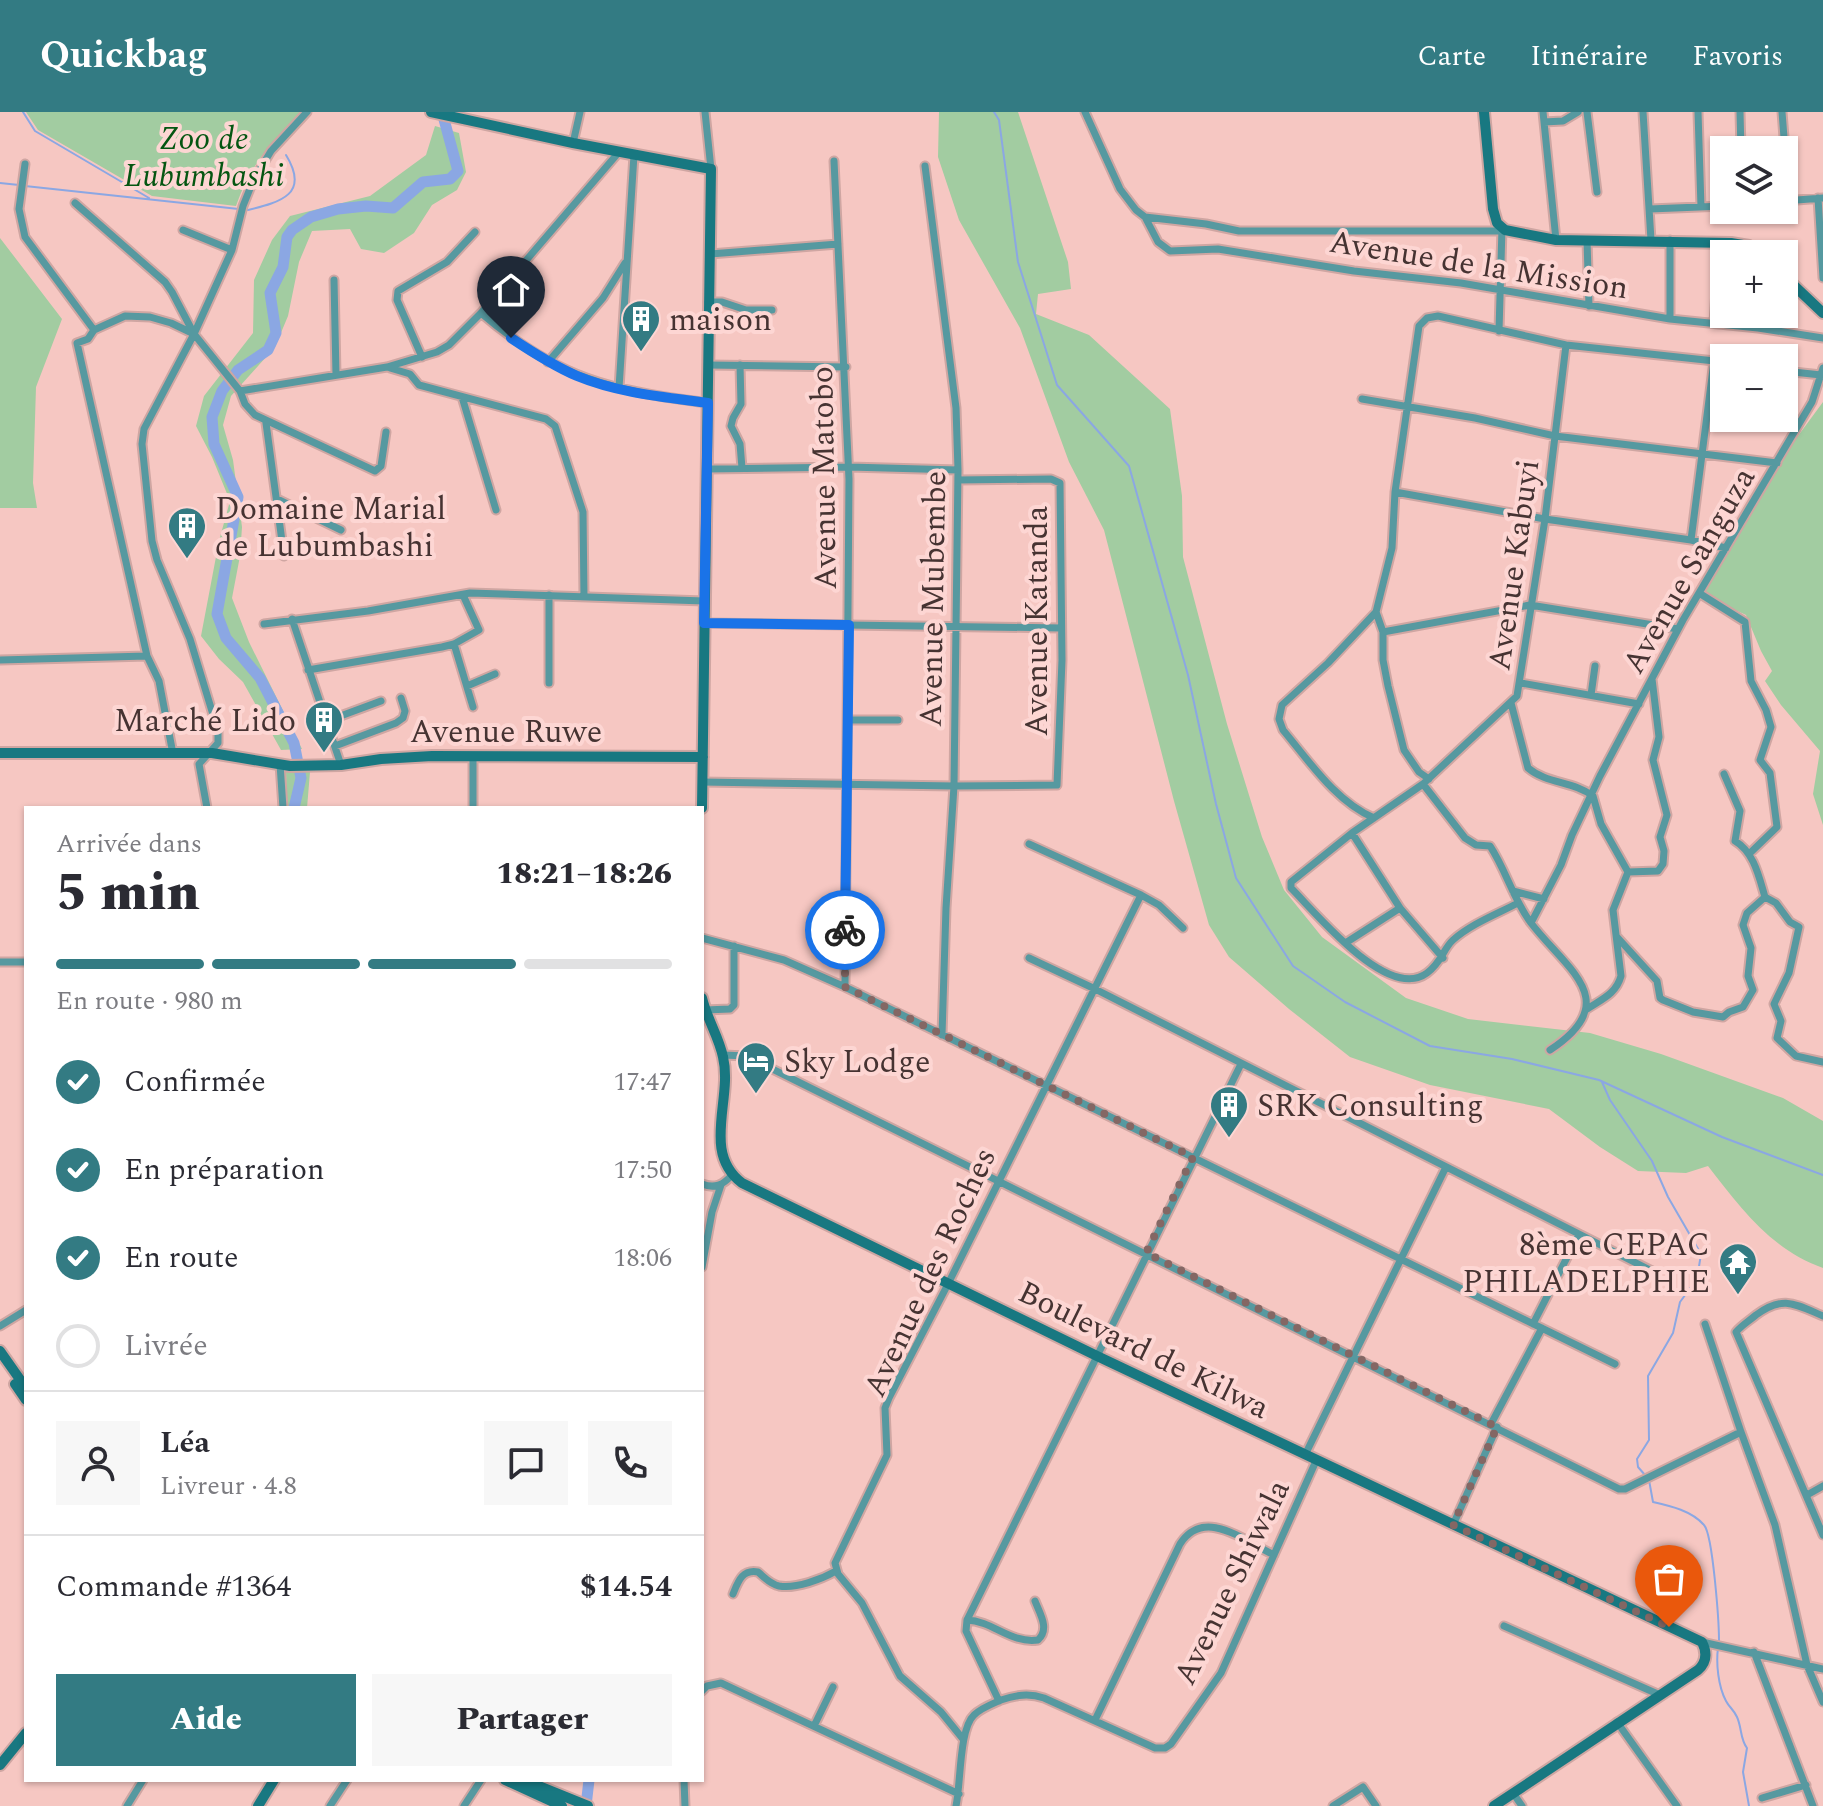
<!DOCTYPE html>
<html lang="fr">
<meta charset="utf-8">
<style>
body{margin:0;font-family:Spectral,serif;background:#f7f7f7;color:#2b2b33;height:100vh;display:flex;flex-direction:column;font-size:30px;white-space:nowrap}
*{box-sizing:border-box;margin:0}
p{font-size:26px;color:#7c7c81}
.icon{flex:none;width:44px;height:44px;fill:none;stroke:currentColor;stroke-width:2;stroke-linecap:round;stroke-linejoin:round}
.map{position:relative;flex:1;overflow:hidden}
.drawer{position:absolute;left:24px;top:694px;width:680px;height:976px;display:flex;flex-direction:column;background:#fff;border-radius:0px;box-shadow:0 2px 6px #0004}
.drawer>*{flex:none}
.fabs{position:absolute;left:1710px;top:24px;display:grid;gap:16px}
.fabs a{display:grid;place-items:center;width:88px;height:88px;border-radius:0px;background:#fff;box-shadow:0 2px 6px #0004;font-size:40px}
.pin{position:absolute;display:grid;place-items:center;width:68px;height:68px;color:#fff;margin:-82px -34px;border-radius:50% 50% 50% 0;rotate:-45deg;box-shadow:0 0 8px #0007}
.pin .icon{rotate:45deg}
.courier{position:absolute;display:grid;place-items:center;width:80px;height:80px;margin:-40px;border:6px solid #1a73e8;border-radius:50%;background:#fff;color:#222;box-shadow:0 2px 10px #0007}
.head em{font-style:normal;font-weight:800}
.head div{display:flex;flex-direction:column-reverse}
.head{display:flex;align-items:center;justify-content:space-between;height:136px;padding:0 32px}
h1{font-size:52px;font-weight:800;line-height:60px}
.bar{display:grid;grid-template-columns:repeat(4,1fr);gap:12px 8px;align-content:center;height:96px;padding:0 32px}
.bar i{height:10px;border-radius:6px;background:#e1e1e2}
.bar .active{background:#337b83}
.bar p{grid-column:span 4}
.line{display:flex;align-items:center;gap:20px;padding:0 32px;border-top:2px solid #e1e1e2}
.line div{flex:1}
.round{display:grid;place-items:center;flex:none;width:84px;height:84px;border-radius:0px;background:#f7f7f7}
ol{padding:0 32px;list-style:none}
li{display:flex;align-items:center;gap:24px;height:88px}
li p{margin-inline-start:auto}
li .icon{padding:8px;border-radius:50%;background:#337b83;color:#fff;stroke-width:4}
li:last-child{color:#7c7c81}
li i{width:44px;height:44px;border:4px solid #e1e1e2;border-radius:50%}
.action{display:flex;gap:16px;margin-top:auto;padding:16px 32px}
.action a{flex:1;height:92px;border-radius:0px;background:#337b83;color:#fff;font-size:32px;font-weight:800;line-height:92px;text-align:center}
.action a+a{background:#f7f7f7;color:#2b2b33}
header{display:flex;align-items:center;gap:48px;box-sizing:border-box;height:112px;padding:0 40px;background:#337b83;color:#fff}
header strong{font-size:38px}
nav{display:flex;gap:44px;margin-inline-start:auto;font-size:28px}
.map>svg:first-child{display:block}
</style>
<header>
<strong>Quickbag</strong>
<nav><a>Carte</a><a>Itinéraire</a><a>Favoris</a></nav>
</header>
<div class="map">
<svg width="1823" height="1694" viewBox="0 0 1823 1694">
<rect width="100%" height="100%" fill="#f6c7c2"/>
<!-- green -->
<path fill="#a2cca1" d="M26 0H300C270 33 251 51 236 94L152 84 38 18Z
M939 0H1018L1068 150 1071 177 1038 182 1036 202 1089 223 1170 297 1182 384 1183 445 1227 612 1262 725 1284 778 1322 825 1406 886 1468 907 1590 921 1661 942 1783 986 1823 1009V1156C1771 1138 1740 1095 1708 1054L1686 1061 1638 1059 1600 1035 1549 997 1430 973 1350 945 1289 897 1229 845 1209 813 1174 689 1104 418 1069 350 1020 216 959 108 938 45Z
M435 14 459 21 466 60 457 78 432 93 414 121 384 141 361 137 350 117 312 119 299 150 288 204 275 235 231 284 223 313 233 348 242 415 240 444 232 486 249 530 302 637 281 638 243 570 219 547 201 524 219 429 230 389 212 345 196 314 204 284 253 221 254 168 272 128 290 104 370 84 426 43Z
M0 126 62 207 36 275 33 371 37 396H0Z
M1823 290V713L1813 682 1820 639 1781 593 1765 569 1772 559 1761 539 1746 503 1699 481 1767 366Z
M286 659 310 660 307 696H287Z"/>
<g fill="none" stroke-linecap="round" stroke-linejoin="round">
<!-- stream -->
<path stroke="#8ba7e3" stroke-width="2" d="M23 0 35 19 149 86
M994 0 999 8 1018 150 1057 273 1129 354 1188 563 1216 692 1236 766 1293 854 1345 890 1430 934 1512 947 1599 968 1722 1025 1823 1063
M0 71 19 73
M25 74 248 98C281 90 310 82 286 43
M1602 970 1610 988 1652 1049 1668 1085 1701 1142 1697 1167 1680 1190 1673 1221 1648 1264 1649 1328 1637 1347 1638 1355 1645 1363
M1649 1368 1653 1390C1671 1394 1692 1399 1704 1413 1713 1423 1719 1511 1719 1529
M1718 1536C1716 1551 1718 1574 1726 1589 1729 1595 1734 1598 1737 1605 1742 1616 1740 1627 1747 1636L1743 1660 1749 1694"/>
<!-- river -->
<path stroke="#8ba7e3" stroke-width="11" d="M294 696 301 666 294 631 260 566 226 526 217 502 238 385 214 332 212 305 222 279 238 258 268 238 276 221 270 181 283 155 287 125 292 118 311 105 338 97 366 94 393 96 423 70 450 67 458 59 442 0
M586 1694 589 1668"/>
<!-- street casing -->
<g stroke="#cfa6a2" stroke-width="11">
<path id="street" d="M705 0 711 57
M1085 0 1120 77 1136 98 1145 105 1206 112 1239 119H1502
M1543 0 1556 128
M1587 0 1597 80
M1643 0 1651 128
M1698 0 1701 95
M1740 0 1741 38
M1782 0 1789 89
M1544 10 1563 9 1578 0
M573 31 580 0
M834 49 849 367 845 875
M25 52 19 97 25 125 94 218
M925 54 956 296 958 358 954 674 946 796 942 923
M1818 86 1823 166
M1784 89 1823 86
M75 91 165 170 172 180 193 220
M1650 97 1724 94
M1145 105 1158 130 1170 139 1218 137 1354 159 1461 171 1670 207 1758 216 1823 226
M183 118 232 138
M1587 128 1589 194
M710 142 838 132
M334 168 336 263
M708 190H722L746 198H772
M481 201C558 267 609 278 708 291
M1757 202 1758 216
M1670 207V128
M1714 211 1719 130
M1499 219 1502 116
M422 245 397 188 398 179 447 150 475 120
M548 250 603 186 625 151
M708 253 846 255
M740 253 741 292 733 306 731 314 740 332 742 356
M390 256 410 262 419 273 546 307 555 314 583 400 584 485
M1784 259 1821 263
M619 276 634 43
M240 279 387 255 437 240 449 233 481 201 619 40
M462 285 496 398
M1362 287 1475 306 1555 324 1777 351
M266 311 284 444
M707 357 849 355 958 358
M1395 380 1545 407 1691 428 1726 436
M277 387 341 418
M1691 428 1714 249
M1699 481 1745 510 1751 569 1766 598 1771 615 1760 648 1770 661 1777 715 1749 742
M549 483V571
M292 507 341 653
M704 511 1061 516
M264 512 368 499 470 481 704 489
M1383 520 1530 493 1678 517
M454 532 473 595
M0 548 147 544
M308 558 442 535 454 532 479 518 463 483
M1521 571 1639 592
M467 574 495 562
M1591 583 1595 554
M1511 591 1528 656C1547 672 1573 669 1593 684L1601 712 1628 760
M847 608H898
M327 609 381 589
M335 634 396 611 403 606 405 599 401 586
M173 642 159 569 147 544 77 231 88 227 94 218 125 204 150 205 171 211 194 222 240 279 245 292 255 303 375 359 381 354 386 320
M473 644V696
M280 652 283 696
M1724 662 1740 699 1735 729C1754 740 1759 765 1765 785L1776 791 1790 810 1799 815 1789 861 1774 892 1781 909 1777 926 1796 944 1823 950
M1429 667 1419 660 1404 638 1388 574 1383 548V520L1376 500 1392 436 1395 380 1419 214 1427 206 1438 204 1566 233 1724 250
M702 670 954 674 1057 673 1062 548 1060 371 1051 367 958 368
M1423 672 1465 726 1476 733 1490 734C1506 758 1513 787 1531 811 1566 857 1625 889 1550 938
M207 696 199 652 218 631V619L190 527 157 448 152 429 142 332 144 317 194 222 232 138 243 94 253 69 271 39 307 0
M1374 706C1336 690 1309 649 1283 618L1279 607 1282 593 1328 551 1376 500
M1352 721 1400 796 1443 846
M1029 732 1141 783 1159 793 1183 816
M1628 760 1658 759 1663 752 1664 739 1660 725 1667 703 1653 648 1659 625 1652 567
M1513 779 1544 787
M1518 791C1497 802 1471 812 1453 828 1443 837 1442 850 1427 861 1388 890 1317 802 1291 776V770L1352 721 1423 672 1517 584 1545 407 1566 233
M1531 811 1561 753 1572 723 1600 664 1683 508 1812 290 1823 256
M1617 825 1657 869 1660 886 1663 888 1693 900 1723 905 1729 900 1743 895 1753 878 1748 864 1751 836 1743 813 1747 801 1765 785
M702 826 784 848 845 875 1615 1252
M1347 830 1400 796
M1029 846 1093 876 1652 1159
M0 850H26
M1587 897C1602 887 1616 882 1621 864L1613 798 1628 760
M705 898 730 897 734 893V834
M723 943 746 944 1619 1377H1625L1741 1320
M702 1072C715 1077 723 1073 732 1063
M702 1155 712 1100 721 1073
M1823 1204C1795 1192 1783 1183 1756 1203 1749 1209 1742 1213 1736 1220L1823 1423
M1533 1212 1579 1122
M1705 1212 1741 1320 1775 1413 1807 1553 1823 1590
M0 1214 26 1198
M1491 1312 1542 1216
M1305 1343 1446 1055
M1807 1383 1823 1374
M1453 1413 1497 1315
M733 1482C738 1470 742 1457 758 1460 764 1465 770 1472 779 1474 796 1477 822 1467 836 1459
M967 1508C993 1509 1011 1532 1038 1528 1050 1517 1040 1502 1035 1489
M1504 1514 1660 1583
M1702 1530 1823 1557
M1754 1540 1813 1694
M702 1579 707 1574 721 1571 959 1682
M999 1589 966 1519 967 1508 1241 952
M1095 1608 1180 1432C1204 1395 1243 1428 1274 1443
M1617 1610 1677 1694
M814 1614 833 1575
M963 1627 941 1600 900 1564 862 1491 838 1462 835 1451 887 1343 885 1296 889 1286 948 1172 1141 783
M684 1668 685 1694
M1513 1681 1522 1694
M1762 1686 1806 1673
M127 1694 143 1668
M330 1694 347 1668
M464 1694 481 1668
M956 1694C961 1671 959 1617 974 1603 981 1596 992 1592 1001 1588 1016 1583 1029 1581 1044 1586L1155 1636H1165L1171 1632 1221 1561 1316 1349
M1333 1694 1363 1675 1376 1694"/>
</g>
<!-- secondary casing -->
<g stroke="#cfa6a2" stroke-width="14">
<path id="secondary" d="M431 0 573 31 711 57 702 696
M1484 0 1493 97 1497 111 1505 118 1556 128 1731 131 1749 134 1761 142
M1784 164 1823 201
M0 641H212L290 654 341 653 381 647 432 644 703 645
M702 886C707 907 719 925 723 945 733 987 701 1040 742 1071L1097 1244 1702 1530C1707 1540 1707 1550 1698 1558L1494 1694
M0 1239 26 1276
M15 1272 26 1288
M0 1653 26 1621
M505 1668 562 1694
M524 1668 588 1694
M258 1694 274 1668"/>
</g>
<!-- street -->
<use href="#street" stroke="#5699a0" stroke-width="7"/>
<!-- secondary -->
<use href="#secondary" stroke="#187881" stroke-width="10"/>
</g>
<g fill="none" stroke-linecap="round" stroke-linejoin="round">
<!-- done -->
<path stroke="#846764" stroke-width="8" stroke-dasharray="0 14.4" d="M845 818V875L1193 1045 1146 1141 1497 1315 1453 1413 1669 1515"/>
<!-- route -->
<path stroke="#1a73e8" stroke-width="10" d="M511 226C532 240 554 254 577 264 618 281 664 285 708 291L704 511 849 513 845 818"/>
</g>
<!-- icons -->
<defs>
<g id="building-pin" transform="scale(2)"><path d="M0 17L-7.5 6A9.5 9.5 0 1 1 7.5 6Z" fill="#337b83" stroke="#fdd6d3"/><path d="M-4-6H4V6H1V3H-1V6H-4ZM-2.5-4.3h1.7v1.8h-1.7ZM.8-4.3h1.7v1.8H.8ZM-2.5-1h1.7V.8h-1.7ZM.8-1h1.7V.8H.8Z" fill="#fff"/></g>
<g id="hotel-pin" transform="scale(2)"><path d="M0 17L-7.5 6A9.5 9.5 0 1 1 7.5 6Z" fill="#337b83" stroke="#fdd6d3"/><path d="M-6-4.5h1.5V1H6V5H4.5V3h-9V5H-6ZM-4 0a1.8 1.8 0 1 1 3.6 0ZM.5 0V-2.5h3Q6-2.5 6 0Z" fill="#fff"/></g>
<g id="temple-pin" transform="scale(2)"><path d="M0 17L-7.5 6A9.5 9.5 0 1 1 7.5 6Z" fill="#337b83" stroke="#fdd6d3"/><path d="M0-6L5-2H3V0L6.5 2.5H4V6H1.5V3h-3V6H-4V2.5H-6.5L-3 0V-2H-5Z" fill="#fff"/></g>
</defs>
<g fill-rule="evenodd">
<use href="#building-pin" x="641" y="207"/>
<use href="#building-pin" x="187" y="414"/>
<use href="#building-pin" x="324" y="608"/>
<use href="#hotel-pin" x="756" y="949"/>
<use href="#building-pin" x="1229" y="993"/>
<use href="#temple-pin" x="1738" y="1150"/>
</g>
<g text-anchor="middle" stroke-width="8" stroke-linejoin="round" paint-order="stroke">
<!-- park labels -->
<g font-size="32" font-style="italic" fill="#055612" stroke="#fdd6d3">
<text x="204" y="37">Zoo de<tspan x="204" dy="37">Lubumbashi</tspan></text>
</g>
<!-- street labels -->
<g font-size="32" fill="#463332" stroke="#fdd6d3">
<text transform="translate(1479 152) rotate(9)" y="11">Avenue de la Mission</text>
<text transform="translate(823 366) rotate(-91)" y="11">Avenue Matobo</text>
<text transform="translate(1513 453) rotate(-82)" y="11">Avenue Kabuyi</text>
<text transform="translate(1688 458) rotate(-60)" y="11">Avenue Sanguza</text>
<text transform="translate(932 487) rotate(-89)" y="11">Avenue Mubembe</text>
<text transform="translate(1036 509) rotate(-90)" y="11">Avenue Katanda</text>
<text x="506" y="630">Avenue Ruwe</text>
<text transform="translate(929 1160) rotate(-65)" y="11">Avenue des Roches</text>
<text transform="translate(1144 1237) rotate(26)" y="11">Boulevard de Kilwa</text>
<text transform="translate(1231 1470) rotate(-64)" y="11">Avenue Shiwala</text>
</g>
<!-- poi labels -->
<g font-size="32" fill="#463332" stroke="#fdd6d3" text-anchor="start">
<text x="669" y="218">maison</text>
<text x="215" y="407">Domaine Marial<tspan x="215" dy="37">de Lubumbashi</tspan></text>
<text x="296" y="619" text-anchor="end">Marché Lido</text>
<text x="784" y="960">Sky Lodge</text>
<text x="1257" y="1004">SRK Consulting</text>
<text x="1710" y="1143" text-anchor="end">8ème CEPAC<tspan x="1710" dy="37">PHILADELPHIE</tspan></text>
</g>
</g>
</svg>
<div class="fabs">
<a><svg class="icon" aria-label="layers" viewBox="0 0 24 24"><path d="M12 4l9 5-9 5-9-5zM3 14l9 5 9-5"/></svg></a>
<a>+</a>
<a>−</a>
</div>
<div class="pin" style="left:1669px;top:1515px;background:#ea580c"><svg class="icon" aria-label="bag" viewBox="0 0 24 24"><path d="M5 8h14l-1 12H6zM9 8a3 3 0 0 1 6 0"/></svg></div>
<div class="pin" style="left:511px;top:226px;background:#1f2937"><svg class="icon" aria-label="home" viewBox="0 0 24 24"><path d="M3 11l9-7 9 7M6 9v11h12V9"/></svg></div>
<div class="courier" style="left:845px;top:818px"><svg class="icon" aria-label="bike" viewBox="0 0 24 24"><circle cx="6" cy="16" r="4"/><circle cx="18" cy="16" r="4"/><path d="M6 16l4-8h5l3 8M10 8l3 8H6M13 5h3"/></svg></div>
<section class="drawer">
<div class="head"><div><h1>5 min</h1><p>Arrivée dans</p></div><em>18:21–18:26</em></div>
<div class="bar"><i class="active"></i><i class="active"></i><i class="active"></i><i></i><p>En route · 980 m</p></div>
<ol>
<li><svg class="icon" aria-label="check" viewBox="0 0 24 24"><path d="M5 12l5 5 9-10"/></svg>Confirmée<p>17:47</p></li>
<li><svg class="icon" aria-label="check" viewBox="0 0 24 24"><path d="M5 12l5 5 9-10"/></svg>En préparation<p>17:50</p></li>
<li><svg class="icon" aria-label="check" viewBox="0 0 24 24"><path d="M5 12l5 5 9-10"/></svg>En route<p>18:06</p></li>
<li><i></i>Livrée</li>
</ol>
<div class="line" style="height:144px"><a class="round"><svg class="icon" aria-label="person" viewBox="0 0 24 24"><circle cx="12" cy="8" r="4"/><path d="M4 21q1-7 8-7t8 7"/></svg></a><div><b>Léa</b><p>Livreur · 4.8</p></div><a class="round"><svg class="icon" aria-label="chat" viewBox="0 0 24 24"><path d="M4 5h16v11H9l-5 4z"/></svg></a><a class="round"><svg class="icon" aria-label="phone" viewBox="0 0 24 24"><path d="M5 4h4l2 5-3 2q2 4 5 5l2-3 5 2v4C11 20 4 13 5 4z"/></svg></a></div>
<div class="line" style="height:104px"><div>Commande #1364</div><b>$14.54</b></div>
<div class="action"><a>Aide</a><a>Partager</a></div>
</section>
</div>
